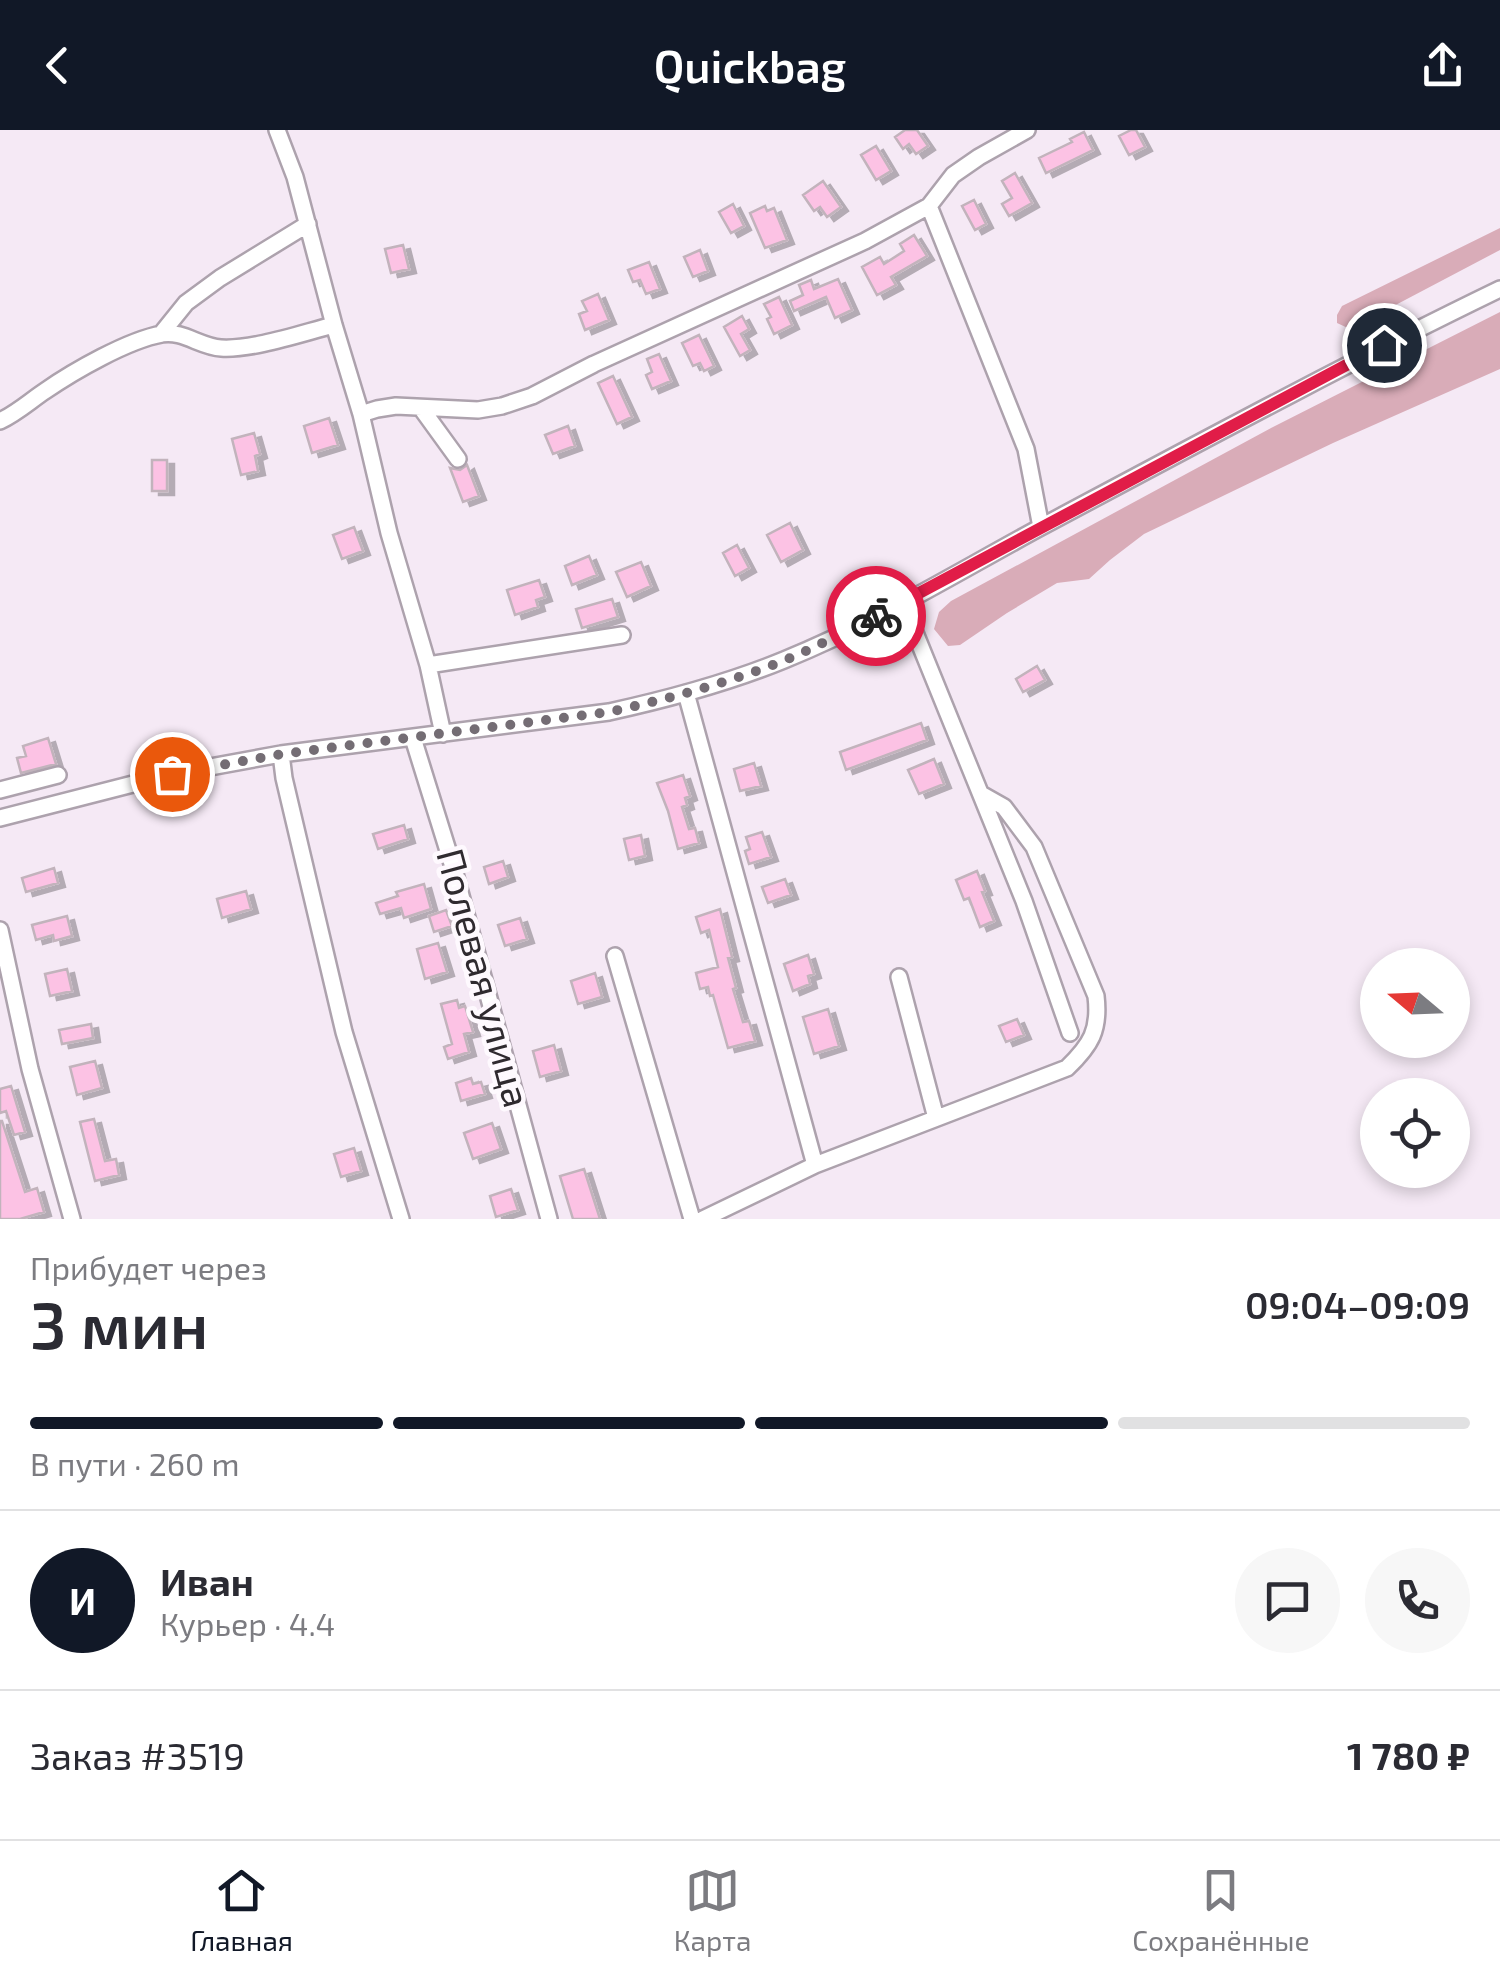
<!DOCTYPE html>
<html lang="ru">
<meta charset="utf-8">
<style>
body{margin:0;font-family:"Exo 2",sans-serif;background:#f7f7f7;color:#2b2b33;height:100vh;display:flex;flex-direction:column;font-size:38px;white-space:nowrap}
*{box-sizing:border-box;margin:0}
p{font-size:32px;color:#7c7c81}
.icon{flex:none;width:55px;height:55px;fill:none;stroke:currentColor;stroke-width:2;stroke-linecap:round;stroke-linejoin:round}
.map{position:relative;height:1089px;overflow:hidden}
.details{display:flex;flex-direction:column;background:#fff;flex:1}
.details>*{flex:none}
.needle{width:65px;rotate:289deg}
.fabs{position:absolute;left:1360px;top:818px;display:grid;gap:20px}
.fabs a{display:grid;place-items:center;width:110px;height:110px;border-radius:50%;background:#fff;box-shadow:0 5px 15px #0003;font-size:50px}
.pin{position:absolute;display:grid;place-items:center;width:85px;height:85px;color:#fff;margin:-42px;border:5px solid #fff;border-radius:50%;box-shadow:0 2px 10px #0007}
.courier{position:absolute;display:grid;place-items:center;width:100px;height:100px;margin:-50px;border:8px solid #e11d48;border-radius:50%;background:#fff;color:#222;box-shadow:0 2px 12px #0007}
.head em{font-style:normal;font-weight:600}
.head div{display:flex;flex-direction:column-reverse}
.head{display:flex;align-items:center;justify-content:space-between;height:170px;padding:0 30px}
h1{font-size:65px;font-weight:600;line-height:75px}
.bar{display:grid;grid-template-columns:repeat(4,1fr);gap:15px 10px;align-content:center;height:120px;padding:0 30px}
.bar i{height:12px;border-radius:8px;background:#e1e1e2}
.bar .active{background:#111827}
.bar p{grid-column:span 4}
.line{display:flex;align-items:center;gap:25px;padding:0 30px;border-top:2px solid #e1e1e2}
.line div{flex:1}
.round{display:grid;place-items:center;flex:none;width:105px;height:105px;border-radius:52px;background:#f7f7f7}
header{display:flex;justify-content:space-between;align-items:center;height:130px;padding:0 30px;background:#111827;color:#fff;font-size:45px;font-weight:600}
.menu{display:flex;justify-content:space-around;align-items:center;height:140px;border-top:2px solid #e1e1e2;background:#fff;font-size:28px;color:#7c7c81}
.menu a{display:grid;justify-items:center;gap:5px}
.menu .active{color:#111827}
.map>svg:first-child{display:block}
</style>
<header><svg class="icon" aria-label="back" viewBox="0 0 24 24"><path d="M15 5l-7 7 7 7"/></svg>Quickbag<svg class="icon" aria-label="share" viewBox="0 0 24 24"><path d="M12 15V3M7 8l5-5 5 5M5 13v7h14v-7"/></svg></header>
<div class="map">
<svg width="1500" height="1089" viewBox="0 0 1500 1089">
<defs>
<filter id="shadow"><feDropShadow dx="7" dy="4" stdDeviation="0" flood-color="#0004"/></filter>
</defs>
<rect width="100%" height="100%" fill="#f5e9f5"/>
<!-- green -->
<path fill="#d9acb8" d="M1500 98V120L1350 199 1337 193V185L1342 176Z
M1500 182V239L1333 313 1144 404 1110 430 1089 449 1057 453 1007 483 960 515 948 516 934 499 939 482 951 471 1273 297Z"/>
<!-- building -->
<path fill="#fcc2e4" stroke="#c2b3bc" stroke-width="2.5" filter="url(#shadow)" d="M905 0H917L928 16 916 24 909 14 903 19 895 7Z
M1131 0H1136L1145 17 1129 25 1119 6Z
M1084 2 1093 20 1046 43 1039 28 1072 12 1070 9Z
M876 16 891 41 876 50 861 25Z
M1015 43 1032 73 1009 86 1002 74 1012 68 1002 51Z
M823 51 841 77 827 87 820 77 814 81 803 65Z
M974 70 986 94 975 100 962 76Z
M733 74 744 96 731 103 719 82Z
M765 76 767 81 774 78 787 110 765 118 750 83Z
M914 105 927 126 891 147 896 155 877 165 862 137 880 127 884 134 904 121 900 114Z
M403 115 409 139 391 143 385 119Z
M700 120 708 141 693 147 684 127Z
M649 132 660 159 646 164 640 150 633 152 628 140Z
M838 149 852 180 835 188 826 167 794 181 790 171 803 165 799 155 811 150 814 159Z
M598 164 609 190 585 200 579 184 587 181 582 171Z
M779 167 792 195 774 204 767 189 771 187 764 174Z
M742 186 749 199 741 204 750 220 740 226 724 197Z
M699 205 714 236 704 241 700 233 693 236 682 213Z
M659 224 671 251 652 259 646 245 652 242 647 229Z
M613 246 632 287 617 294 598 253Z
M329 288 338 315 312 323 304 296Z
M568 296 575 316 553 324 545 305Z
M254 303 260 324 255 326 258 341 241 345 232 309Z
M152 330H167V361H152Z
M467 335 479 366 463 372 450 338 460 340Z
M790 393 803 420 781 432 767 405Z
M354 397 363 421 342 429 333 405Z
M737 415 749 438 735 446 723 423Z
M589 426 597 445 572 455 565 436Z
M641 432 651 456 627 467 616 442Z
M539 450 545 467 536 470 538 477 515 485 507 460Z
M612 469 618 487 582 498 576 479Z
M1037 536 1045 550 1023 562 1016 549Z
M921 593 927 610 846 640 840 622Z
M48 608 56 634 21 643 17 628 26 626 23 616Z
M934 629 944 654 919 664 908 640Z
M754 633 761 656 740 661 734 639Z
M683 645 690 666 685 668 687 675 682 677 689 699 695 698 699 713 678 719 668 681 657 653Z
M404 695 408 709 378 719 373 704Z
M762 702 771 727 749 734 745 721 750 719 746 707Z
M641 705 645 726 629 730 624 709Z
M503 731 508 747 489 754 484 737Z
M54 738 58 753 26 762 22 748Z
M977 741 985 761 982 762 994 791 980 797 969 768 964 770 956 750Z
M785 749 791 765 768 773 762 757Z
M424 754 431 779 404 788 401 778 380 784 376 773 398 766 396 762Z
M246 761 251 779 222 788 217 769Z
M720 779 732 827 728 828 736 858 733 859 743 892 749 891 755 911 728 918 713 865 710 866 708 857 700 859 696 843 718 837 709 800 701 803 696 787Z
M446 780 452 796 434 802 429 786Z
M67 786 72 806 54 811 53 805 36 810 32 795Z
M520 788 527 809 505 816 498 795Z
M438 813 447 842 425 849 417 819Z
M808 825 814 844 808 846 810 854 793 861 784 834Z
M67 839 72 861 50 866 45 844Z
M595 843 602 867 578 874 571 851Z
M457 870 459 878 465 876 473 902 464 904 469 922 448 929 444 917 452 914 441 874Z
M828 879 839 916 814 924 803 887Z
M1017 889 1024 905 1006 912 999 896Z
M91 894 93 908 62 914 59 900Z
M554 915 561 941 540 947 533 921Z
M95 931 102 958 77 965 70 937Z
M471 948 473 954 481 952 485 964 461 971 456 953Z
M11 956 25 1002 14 1005 6 981 0 983V959Z
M94 989 105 1031 116 1029 119 1045 95 1051 80 992Z
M0 991H2L25 1062 37 1058 44 1082 20 1089H0Z
M492 993 501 1019 473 1029 464 1003Z
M354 1018 361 1041 341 1047 334 1024Z
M584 1039 600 1089H573L560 1046Z
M511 1059 518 1080 496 1087 490 1066Z"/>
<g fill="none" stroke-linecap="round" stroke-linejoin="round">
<!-- minor casing -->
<g stroke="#ada2ad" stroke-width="20">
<path id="minor" d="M277 0 295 47 334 195 361 284 389 403 428 535 443 604
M929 76 1026 319 1041 397
M161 204 186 173 220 148 308 94
M421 278 458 329
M361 284 377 279 396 276 478 280 502 276 532 266 594 234 865 111 929 76 953 45 979 27 1027 0
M0 291C17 283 30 271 45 261 74 241 128 210 162 204 182 200 201 217 221 218 253 220 302 203 334 195
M903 473 1024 771 1070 903
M428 535 622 505
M686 563 815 1035
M413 608 454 740 549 1089
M281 624 284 648 344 902 401 1089
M0 660 58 645
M0 688 172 644 281 624 609 582C668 569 728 553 784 530 873 494 956 443 1041 397 1193 316 1345 234 1500 159
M0 800 30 939 72 1089
M615 826 692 1089
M899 847 936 988
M703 1089 815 1035 1067 938C1091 915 1100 900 1096 866L1034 717 1004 677 981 664"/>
</g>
<!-- minor -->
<use href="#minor" stroke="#fff" stroke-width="15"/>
</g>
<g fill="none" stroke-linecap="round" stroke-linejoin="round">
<!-- done -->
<path stroke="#746d74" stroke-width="10" stroke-dasharray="0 18" d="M172 644 282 624 609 582C668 569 727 553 783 531 815 518 845 501 876 486"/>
<!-- route -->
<path stroke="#e11d48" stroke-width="12" d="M876 486 1384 215"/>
</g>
<g text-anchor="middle" stroke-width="9" stroke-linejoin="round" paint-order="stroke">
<!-- street labels -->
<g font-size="38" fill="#2f2a2f" stroke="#fef9fe">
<text transform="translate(483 848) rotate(75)" y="13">Полевая улица</text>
</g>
</g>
</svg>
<div class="fabs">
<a><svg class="needle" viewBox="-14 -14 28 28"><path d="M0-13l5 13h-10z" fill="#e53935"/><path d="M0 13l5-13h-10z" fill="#7c7c81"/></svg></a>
<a><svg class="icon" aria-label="locate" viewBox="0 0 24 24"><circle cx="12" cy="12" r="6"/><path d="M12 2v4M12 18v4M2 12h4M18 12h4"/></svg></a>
</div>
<div class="pin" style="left:172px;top:644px;background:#ea580c"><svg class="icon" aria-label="bag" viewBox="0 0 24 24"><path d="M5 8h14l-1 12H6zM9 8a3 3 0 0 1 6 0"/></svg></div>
<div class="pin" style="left:1384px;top:215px;background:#1f2937"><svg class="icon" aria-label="home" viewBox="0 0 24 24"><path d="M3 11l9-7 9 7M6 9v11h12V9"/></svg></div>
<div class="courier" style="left:876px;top:486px"><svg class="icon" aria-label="bike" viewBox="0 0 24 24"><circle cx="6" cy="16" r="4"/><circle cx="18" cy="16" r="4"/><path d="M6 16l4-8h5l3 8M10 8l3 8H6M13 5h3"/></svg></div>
</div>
<section class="details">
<div class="head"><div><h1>3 мин</h1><p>Прибудет через</p></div><em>09:04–09:09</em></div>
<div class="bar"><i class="active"></i><i class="active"></i><i class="active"></i><i></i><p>В пути · 260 m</p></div>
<div class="line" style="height:180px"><b class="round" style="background:#111827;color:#fff">И</b><div><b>Иван</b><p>Курьер · 4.4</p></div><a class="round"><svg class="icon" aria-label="chat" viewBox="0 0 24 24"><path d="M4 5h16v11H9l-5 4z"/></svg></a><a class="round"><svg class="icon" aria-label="phone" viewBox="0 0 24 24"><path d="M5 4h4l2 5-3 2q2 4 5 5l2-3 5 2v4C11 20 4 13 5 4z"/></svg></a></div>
<div class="line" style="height:130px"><div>Заказ #3519</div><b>1 780 ₽</b></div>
</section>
<nav class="menu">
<a class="active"><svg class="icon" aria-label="home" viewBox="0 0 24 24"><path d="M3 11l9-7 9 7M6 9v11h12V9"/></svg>Главная</a>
<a><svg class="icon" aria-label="map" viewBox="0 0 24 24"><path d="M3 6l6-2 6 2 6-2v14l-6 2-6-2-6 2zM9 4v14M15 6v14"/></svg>Карта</a>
<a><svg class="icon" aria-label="saved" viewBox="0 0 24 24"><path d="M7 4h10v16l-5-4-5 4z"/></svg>Сохранённые</a>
</nav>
